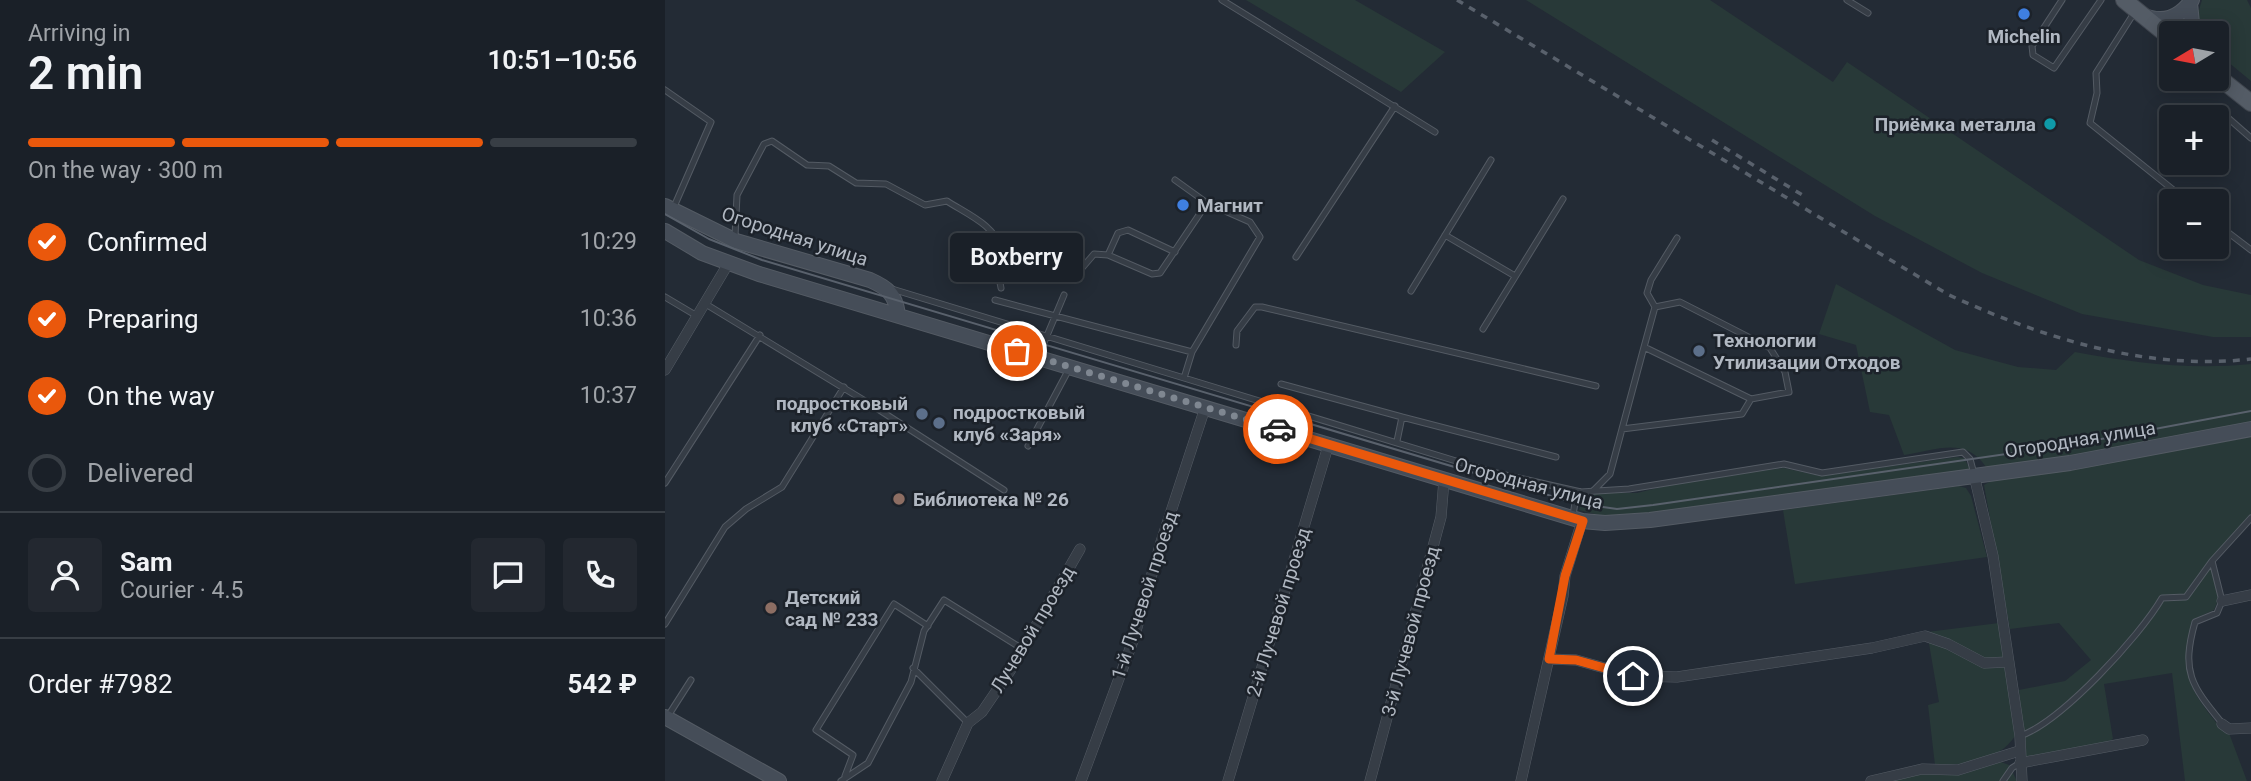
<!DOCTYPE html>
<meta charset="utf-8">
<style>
body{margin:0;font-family:Roboto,sans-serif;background:#232830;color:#f1f3f6;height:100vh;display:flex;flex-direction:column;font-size:26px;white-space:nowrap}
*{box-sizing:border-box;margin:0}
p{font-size:23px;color:#9fa3a8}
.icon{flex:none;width:38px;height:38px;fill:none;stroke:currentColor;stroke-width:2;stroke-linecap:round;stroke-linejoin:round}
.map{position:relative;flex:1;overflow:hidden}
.side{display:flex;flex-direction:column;background:#1a2028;width:665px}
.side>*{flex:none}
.needle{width:46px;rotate:260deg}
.fabs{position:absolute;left:1494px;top:21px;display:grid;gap:14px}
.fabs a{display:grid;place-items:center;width:70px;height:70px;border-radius:7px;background:#1a2028;box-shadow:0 4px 18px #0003,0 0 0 2px #383e45;font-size:35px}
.pin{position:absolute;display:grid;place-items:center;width:60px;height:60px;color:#fff;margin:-30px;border:4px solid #fff;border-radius:50%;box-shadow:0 2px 7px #0007}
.courier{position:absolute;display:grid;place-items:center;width:70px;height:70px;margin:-35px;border:5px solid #ea580c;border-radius:50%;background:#fff;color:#222;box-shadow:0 2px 9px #0007}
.bubble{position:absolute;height:49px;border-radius:7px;background:#1a2028;box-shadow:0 4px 18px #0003,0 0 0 2px #383e45;font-size:23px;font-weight:600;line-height:49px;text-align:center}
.overview em{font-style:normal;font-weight:600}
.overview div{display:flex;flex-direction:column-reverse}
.overview{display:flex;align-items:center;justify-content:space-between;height:119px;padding:0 28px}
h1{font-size:46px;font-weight:600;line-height:52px}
.bar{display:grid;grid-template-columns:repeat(4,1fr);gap:10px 7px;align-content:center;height:84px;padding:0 28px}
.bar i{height:9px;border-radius:5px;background:#383e45}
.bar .selected{background:#ea580c}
.bar p{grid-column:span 4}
.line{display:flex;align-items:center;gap:18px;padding:0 28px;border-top:2px solid #383e45}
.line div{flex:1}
.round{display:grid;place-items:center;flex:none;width:74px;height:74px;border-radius:7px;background:#232830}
ol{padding:0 28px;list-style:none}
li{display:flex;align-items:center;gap:21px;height:77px}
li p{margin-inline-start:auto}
li .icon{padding:7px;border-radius:50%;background:#ea580c;color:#fff;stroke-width:4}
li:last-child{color:#9fa3a8}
li i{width:38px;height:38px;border:4px solid #383e45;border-radius:50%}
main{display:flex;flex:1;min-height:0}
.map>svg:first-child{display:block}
</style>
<main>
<section class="side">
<div class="overview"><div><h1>2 min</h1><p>Arriving in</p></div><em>10:51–10:56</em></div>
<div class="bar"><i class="selected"></i><i class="selected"></i><i class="selected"></i><i></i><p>On the way · 300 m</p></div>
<ol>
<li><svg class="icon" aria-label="check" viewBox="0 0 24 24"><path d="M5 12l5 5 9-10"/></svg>Confirmed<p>10:29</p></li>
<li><svg class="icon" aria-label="check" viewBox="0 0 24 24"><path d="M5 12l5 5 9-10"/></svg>Preparing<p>10:36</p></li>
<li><svg class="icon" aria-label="check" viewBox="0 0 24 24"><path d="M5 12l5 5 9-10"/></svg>On the way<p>10:37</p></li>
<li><i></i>Delivered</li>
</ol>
<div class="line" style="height:126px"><a class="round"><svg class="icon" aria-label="person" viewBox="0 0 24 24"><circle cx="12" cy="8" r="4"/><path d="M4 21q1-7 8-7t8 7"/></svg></a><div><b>Sam</b><p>Courier · 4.5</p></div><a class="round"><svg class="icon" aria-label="chat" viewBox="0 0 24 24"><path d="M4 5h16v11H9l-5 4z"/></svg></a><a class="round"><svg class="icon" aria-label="phone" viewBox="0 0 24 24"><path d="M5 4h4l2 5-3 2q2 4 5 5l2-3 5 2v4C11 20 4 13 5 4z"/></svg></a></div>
<div class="line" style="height:91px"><div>Order #7982</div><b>542 ₽</b></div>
</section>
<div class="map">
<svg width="1586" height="781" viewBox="0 0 1586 781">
<rect width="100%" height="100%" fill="#232b35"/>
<!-- green -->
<path fill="#283938" d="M581 0H690L780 52 736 92Z
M861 0H1045L1168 82 1182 62 1474 260 1538 285 1586 295V337H1548L1417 314 1317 273 1210 216Z
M1537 0H1582L1586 8V81L1557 57H1552V33H1535L1532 16Z
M1171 284 1290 350 1353 367 1391 370 1410 352C1469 363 1526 370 1586 364V422L1405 456 1321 467C1300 436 1272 450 1239 455L1224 415 1205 412 1191 345 1154 334Z
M1586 437V523L1546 566 1554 598 1549 610 1529 619C1515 676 1522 686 1557 730L1564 733 1582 781H1520L1507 673 1439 684 1448 739 1428 749 1365 759 1359 757 1354 690 1400 681 1426 660 1394 623 1345 629 1319 485 1326 481Z
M1292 457 1299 458 1305 469 984 514 941 517 914 510 917 501 931 493H972L1028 479 1119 468 1155 476Z
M1294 486 1301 488 1306 496 1322 557 1130 584 1118 510Z
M1334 623 1350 736C1333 762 1299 765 1270 765L1263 705 1274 702 1262 632Z
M1336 762 1344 765 1352 781H1222L1258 772 1295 775Z"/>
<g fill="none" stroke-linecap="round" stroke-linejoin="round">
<!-- lane casing -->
<g stroke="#545b64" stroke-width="7">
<path id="lane" d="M557 0 770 132
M1182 0 1203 13
M1397 0 1367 46 1368 55 1389 68 1436 0
M1469 13 1431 73 1432 93 1425 123 1522 201
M0 90 46 122 8 209
M1554 110 1586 138
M1552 224 1586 250
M780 235 850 276
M70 236 72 195 99 144 107 141 142 165 164 166 191 183 221 184 260 205 282 201C300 213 332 226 335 249 337 264 331 268 336 288
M510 252 463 230 453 233 443 255 487 274 495 273 542 203
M631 257 730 106
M411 275 429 254 443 255
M227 289 519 378 527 352 595 237 585 222 542 203 510 180
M746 291 826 160
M0 297 32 316
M330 300 527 352
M39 303 205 404 339 490
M990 307 982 293 986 280 1012 238
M818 329 898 199
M571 345 572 331 590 307H597L931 386
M979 347 990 307 1015 302 1105 348 1120 372 1124 392 1086 399
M373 357 399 295
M519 378 827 472 916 492 964 489 1119 464 1157 473 1298 452 1305 459 1309 474
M616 384 737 417
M732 441 737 417 891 457
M363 446 404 369
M0 483 95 335
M928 491 945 474 957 429 1077 414 1086 399 979 347 957 429
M908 515 910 503 916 492
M0 624 60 527 81 509 117 487 179 387
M248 668 303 723
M3 716 26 680
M1557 723C1526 685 1516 672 1530 622L1552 613 1557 601 1547 561 1586 518
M1355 736C1396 722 1475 636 1497 598L1521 597 1547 561
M180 776 188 755 151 730 229 604 263 626
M176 781 203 763 246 682 259 631 279 600 356 648
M1338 781 1347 768 1355 763"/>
</g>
<!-- street casing -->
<g stroke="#545b64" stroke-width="11">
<path id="street" d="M0 370 63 264
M1309 475 1328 556 1355 736 1357 781
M1557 601 1586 595
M884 659 911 660 968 676 1012 677 1207 648 1260 636 1283 644 1319 663 1344 662
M1557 724 1564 729 1586 728
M1355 763 1478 740
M277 781 303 723 317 712 345 671 415 549
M416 781 469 638 496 542 540 408
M563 781 664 443
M705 781 776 517 779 480
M856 781 898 596 900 576 917 521
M1206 781 1257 769 1293 770 1354 751"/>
</g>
<!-- secondary casing -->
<g stroke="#545b64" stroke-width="16">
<path id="secondary" d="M1525 3 1528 33
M1477 15C1498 24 1514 18 1527 0
M0 206 71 241 205 280C223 288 230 294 233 314
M0 231 37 253 94 274 917 521 940 523 985 520 1405 463 1586 429
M0 717 114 781"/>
</g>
<!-- primary casing -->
<g stroke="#40464f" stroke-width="18">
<path id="primary" d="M1459 0 1507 39
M1552 76 1586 103"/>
</g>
<!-- lane -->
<use href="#lane" stroke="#363d46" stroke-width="5"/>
<!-- street -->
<use href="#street" stroke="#363d46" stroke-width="10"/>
<!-- secondary -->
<use href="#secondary" stroke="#454d58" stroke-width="14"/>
<!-- primary -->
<use href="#primary" stroke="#545c66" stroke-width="16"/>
<!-- tram -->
<path stroke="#59616c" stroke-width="2" d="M0 214 44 239 97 260 910 503 952 509 988 505 1404 445 1586 411"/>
<!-- rail -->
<path stroke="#59616c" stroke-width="3.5" stroke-dasharray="7 7" stroke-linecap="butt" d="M792 0 1284 295C1378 338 1481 371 1586 359
M1047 140 1139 196"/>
</g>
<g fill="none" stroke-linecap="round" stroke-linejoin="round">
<!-- done -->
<path stroke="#7f8791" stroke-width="7" stroke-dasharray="0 12.6" d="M352 351 613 429"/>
<!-- route -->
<path stroke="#ea580c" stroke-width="9" d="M613 429 918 521 900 576 884 659 911 660 968 676"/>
</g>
<!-- markers -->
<g fill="#3f7fe0" stroke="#1c222a" stroke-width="2.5">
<circle cx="1359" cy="14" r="7"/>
<circle cx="518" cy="205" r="7"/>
</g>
<circle fill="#0f9aa8" stroke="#1c222a" stroke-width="2.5" cx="1385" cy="124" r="7"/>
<g fill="#5c6f8a" stroke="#1c222a" stroke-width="2.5">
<circle cx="1034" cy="351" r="7"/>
<circle cx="257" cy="414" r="7"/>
<circle cx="274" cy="423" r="7"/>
</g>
<g fill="#8d6e63" stroke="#1c222a" stroke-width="2.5">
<circle cx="234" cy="499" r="7"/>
<circle cx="106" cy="608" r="7"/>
</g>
<g text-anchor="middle" stroke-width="5" stroke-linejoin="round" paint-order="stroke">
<!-- poi labels -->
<g font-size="19" font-weight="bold" fill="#b1b8c2" stroke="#1c222a" text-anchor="start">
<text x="1359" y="43" text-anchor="middle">Michelin</text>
<text x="1371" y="131" text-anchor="end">Приёмка металла</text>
<text x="532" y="212">Магнит</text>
<text x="1048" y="347">Технологии<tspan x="1048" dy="22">Утилизации Отходов</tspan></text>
<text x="243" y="410" text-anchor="end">подростковый<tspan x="243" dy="22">клуб «Старт»</tspan></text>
<text x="288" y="419">подростковый<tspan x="288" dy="22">клуб «Заря»</tspan></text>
<text x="248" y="506">Библиотека № 26</text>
<text x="120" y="604">Детский<tspan x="120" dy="22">сад № 233</tspan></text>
</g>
<!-- street labels -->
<g font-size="19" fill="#b1b8c2" stroke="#1c222a">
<text transform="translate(130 236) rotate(18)" y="7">Огородная улица</text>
<text transform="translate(1415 439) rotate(-9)" y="7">Огородная улица</text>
<text transform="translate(864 483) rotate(15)" y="7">Огородная улица</text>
<text transform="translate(479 595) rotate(-72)" y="7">1-й Лучевой проезд</text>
<text transform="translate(613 612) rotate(-73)" y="7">2-й Лучевой проезд</text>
<text transform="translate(367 629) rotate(-59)" y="7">Лучевой проезд</text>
<text transform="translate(745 631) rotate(-75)" y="7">3-й Лучевой проезд</text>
</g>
</g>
</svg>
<div class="fabs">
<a><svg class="needle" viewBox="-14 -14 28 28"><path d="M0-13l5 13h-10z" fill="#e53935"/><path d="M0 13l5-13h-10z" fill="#9fa3a8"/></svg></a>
<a>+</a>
<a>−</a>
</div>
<div class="pin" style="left:352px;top:351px;background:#ea580c"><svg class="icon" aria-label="bag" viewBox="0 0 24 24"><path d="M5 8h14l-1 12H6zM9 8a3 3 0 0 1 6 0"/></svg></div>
<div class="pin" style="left:968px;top:676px;background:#1f2937"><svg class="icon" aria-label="home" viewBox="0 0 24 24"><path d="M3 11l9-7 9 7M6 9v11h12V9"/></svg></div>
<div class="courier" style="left:613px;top:429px"><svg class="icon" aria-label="car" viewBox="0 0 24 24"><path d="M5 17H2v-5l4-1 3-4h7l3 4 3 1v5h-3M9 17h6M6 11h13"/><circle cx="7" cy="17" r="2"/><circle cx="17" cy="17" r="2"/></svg></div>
<div class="bubble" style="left:285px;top:233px;width:133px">Boxberry</div>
</div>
</main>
